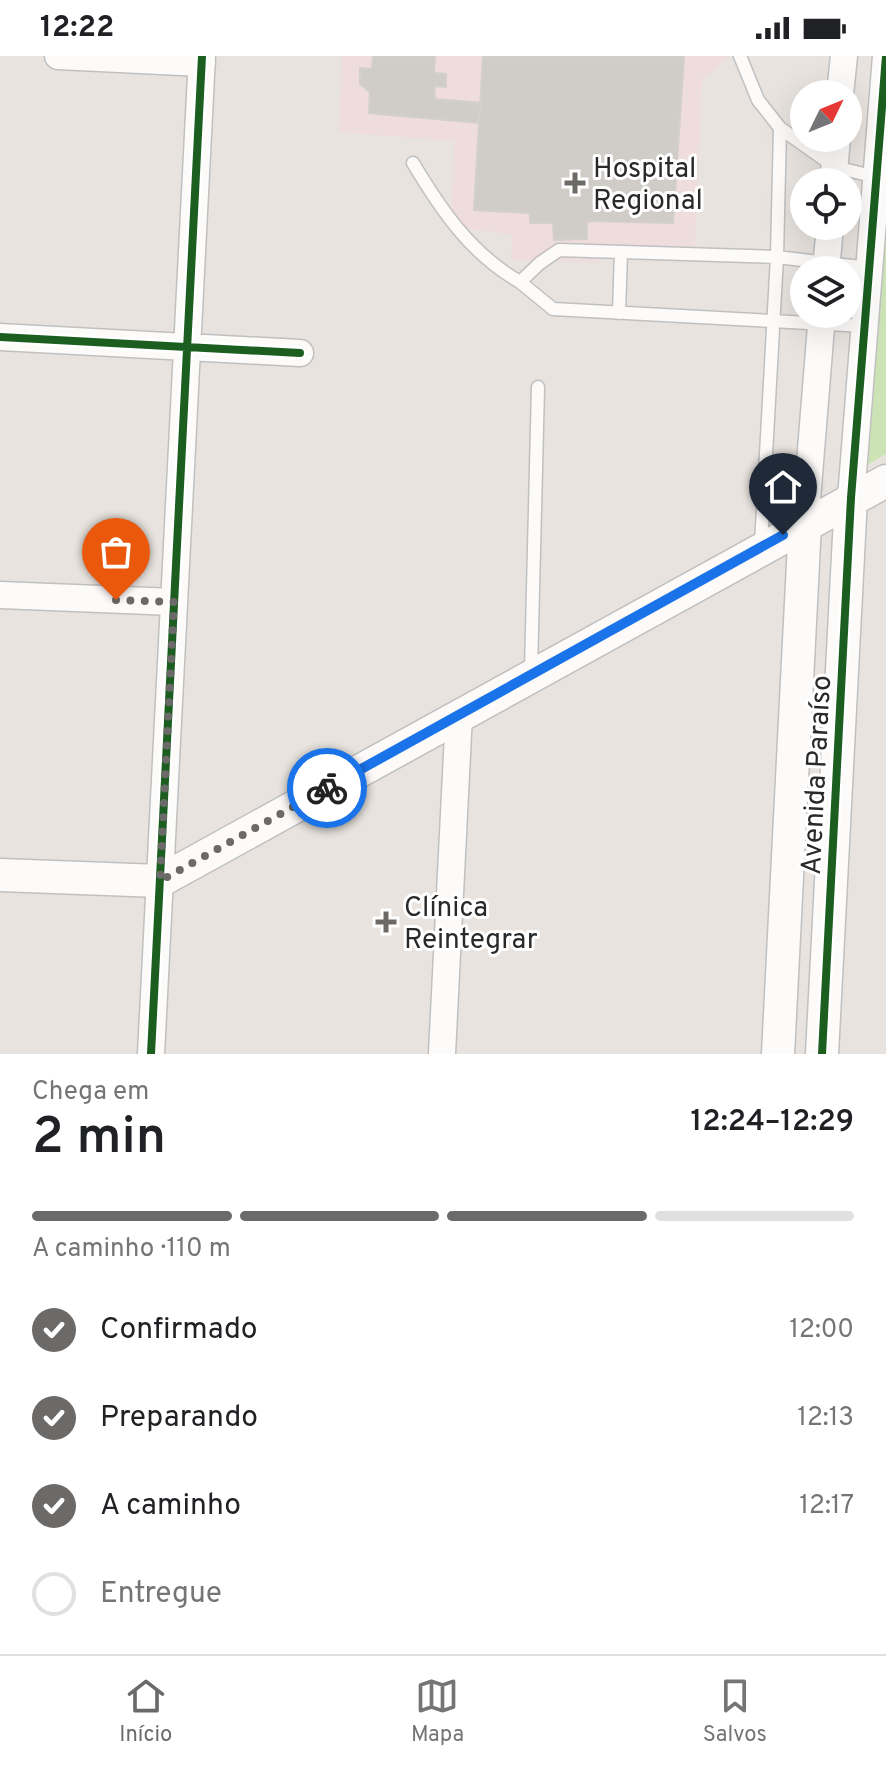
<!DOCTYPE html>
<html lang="pt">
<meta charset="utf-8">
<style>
body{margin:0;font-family:Overpass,sans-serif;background:#f2f2f2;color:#202124;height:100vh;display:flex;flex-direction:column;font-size:30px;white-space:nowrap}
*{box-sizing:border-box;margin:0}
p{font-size:26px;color:#757577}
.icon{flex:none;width:44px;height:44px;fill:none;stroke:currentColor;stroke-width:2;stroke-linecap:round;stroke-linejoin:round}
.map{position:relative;height:998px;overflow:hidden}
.side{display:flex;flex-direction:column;background:#fff;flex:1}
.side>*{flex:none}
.needle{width:52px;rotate:47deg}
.buttons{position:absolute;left:790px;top:24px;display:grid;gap:16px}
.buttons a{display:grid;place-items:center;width:72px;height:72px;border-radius:50%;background:#fff;box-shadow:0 8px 32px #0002;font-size:40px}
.pin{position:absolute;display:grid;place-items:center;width:68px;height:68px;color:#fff;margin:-82px -34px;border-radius:50% 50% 50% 0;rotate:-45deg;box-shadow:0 0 8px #0007}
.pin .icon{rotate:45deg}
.courier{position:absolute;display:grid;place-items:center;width:80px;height:80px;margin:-40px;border:6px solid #1a73e8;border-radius:50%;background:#fff;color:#222;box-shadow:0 2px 10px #0007}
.head em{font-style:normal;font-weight:600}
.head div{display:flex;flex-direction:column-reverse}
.head{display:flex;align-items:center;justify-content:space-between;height:136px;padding:0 32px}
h1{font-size:52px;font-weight:600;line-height:60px}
.bar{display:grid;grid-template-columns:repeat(4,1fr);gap:12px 8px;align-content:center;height:96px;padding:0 32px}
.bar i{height:10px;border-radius:6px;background:#e0e0e0}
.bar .current{background:#6c6a68}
.bar p{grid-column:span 4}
ol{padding:0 32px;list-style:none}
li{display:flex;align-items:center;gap:24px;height:88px}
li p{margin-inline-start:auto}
li .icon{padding:8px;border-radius:50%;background:#6c6a68;color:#fff;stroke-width:4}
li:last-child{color:#757577}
li i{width:44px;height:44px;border:4px solid #e0e0e0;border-radius:50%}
.status{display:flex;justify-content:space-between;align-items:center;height:56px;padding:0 40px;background:#fff;direction:ltr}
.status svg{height:22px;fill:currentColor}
.menu{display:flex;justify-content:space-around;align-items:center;height:112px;border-top:2px solid #e0e0e0;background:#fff;font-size:22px;color:#757577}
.menu a{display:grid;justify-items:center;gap:4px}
.menu .current{color:#6c6a68}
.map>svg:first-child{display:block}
</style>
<div class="status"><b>12:22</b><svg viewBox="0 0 49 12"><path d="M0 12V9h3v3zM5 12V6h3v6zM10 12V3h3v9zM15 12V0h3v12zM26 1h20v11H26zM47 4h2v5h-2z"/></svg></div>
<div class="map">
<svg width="886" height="998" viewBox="0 0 886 998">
<rect width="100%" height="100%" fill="#e8e3de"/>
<!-- medical -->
<path fill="#efdcdc" d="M342 0H730L702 24 695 191 602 189 600 207 511 204 512 179 451 170 454 85 339 76Z"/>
<!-- green -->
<path fill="#cce4b5" d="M886 171V398L867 409Z"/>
<!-- building -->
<path fill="#d0cdc9" stroke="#d3cfcb" stroke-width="2" d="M373 0H435L434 17 446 18V31L434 30 435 43 481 47 479 67 369 57 370 36 360 28V12L372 13Z
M483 0H684L673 167 587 165V183L554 184 553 167H530V157L474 154Z"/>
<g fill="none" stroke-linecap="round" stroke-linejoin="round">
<!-- service casing -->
<g stroke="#c1c0c0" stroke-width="15">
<path id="service" d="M740 0 758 44 780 72 777 201 761 488
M780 72 835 111 876 121
M413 107C441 154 471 198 520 226
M619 257 621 196
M865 270 553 253 520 226 540 207 559 194 777 201 869 212
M531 615 538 331"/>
</g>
<!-- minor casing -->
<g stroke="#c1c0c0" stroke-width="29">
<path id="minor" d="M58 0 202 7
M840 38 844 0
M833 126 837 82
M826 214 830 170
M0 281 300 297
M851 442 886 0
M805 468 822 258
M0 539 174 546
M151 998 202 0
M442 998 459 658"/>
</g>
<!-- tertiary casing -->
<g stroke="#c1c0c0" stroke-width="35">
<path id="tertiary" d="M0 819 160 825 886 425
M778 998 805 468
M822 998 851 442"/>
</g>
<!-- service -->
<use href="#service" stroke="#fcfbfa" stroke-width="12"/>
<!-- minor -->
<use href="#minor" stroke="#fcfbfa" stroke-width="26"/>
<!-- tertiary -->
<use href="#tertiary" stroke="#fcfbfa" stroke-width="32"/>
<!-- cycleway casing -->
<g stroke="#fff" stroke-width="13">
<path id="cycleway" d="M0 281 300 297
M151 998 202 0
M822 998 851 442 886 0"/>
</g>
<!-- cycleway -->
<use href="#cycleway" stroke="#1b5e20" stroke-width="8"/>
</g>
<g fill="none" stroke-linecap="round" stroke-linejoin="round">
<!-- done -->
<path stroke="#6c6a68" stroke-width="8" stroke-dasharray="0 14.4" d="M116 544 174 546 160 825 327 732"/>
<!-- route -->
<path stroke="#1a73e8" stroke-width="10" d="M327 732 783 479"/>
</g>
<!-- markers -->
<g fill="#6c6a68" stroke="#fff" stroke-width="3">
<path d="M571 115h8v8h8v8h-8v8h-8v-8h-8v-8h8z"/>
<path d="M382 854h8v8h8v8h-8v8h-8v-8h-8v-8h8z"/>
</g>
<g text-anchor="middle" stroke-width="6" stroke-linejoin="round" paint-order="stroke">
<!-- poi labels -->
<g font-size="28" fill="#292929" stroke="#fff" text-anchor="start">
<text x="593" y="121">Hospital<tspan x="593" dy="32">Regional</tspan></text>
<text x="404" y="860">Clínica<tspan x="404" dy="32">Reintegrar</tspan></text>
</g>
<!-- street labels -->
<g font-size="28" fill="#292929" stroke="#fff">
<text transform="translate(815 719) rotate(-87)" y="10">Avenida Paraíso</text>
</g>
</g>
</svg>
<div class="buttons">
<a><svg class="needle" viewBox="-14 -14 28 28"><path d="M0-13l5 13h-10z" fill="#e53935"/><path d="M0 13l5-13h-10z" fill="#757577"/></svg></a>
<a><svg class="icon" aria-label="locate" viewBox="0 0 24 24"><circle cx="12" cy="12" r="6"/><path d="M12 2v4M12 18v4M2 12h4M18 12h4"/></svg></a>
<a><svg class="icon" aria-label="layers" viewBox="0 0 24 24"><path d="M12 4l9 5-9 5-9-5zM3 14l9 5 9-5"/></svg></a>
</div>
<div class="pin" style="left:116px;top:544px;background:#ea580c"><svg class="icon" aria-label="bag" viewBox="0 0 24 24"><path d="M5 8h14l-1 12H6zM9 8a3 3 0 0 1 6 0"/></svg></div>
<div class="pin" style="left:783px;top:479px;background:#1f2937"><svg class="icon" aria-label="home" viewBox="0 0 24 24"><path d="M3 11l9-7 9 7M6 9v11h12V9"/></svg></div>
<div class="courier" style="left:327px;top:732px"><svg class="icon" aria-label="bike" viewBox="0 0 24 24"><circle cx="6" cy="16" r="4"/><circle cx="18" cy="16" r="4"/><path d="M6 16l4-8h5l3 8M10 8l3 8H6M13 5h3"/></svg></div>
</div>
<section class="side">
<div class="head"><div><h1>2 min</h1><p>Chega em</p></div><em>12:24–12:29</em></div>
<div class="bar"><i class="current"></i><i class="current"></i><i class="current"></i><i></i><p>A caminho · 110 m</p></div>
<ol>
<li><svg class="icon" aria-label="check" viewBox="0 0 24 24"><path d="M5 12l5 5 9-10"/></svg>Confirmado<p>12:00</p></li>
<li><svg class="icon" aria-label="check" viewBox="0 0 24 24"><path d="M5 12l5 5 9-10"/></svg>Preparando<p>12:13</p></li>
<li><svg class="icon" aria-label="check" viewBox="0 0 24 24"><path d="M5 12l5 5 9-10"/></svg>A caminho<p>12:17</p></li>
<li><i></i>Entregue</li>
</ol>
</section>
<nav class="menu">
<a class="current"><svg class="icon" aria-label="home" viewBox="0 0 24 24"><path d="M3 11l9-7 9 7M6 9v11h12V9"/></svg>Início</a>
<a><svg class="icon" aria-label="map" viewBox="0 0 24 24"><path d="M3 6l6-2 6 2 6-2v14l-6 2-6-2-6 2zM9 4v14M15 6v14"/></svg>Mapa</a>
<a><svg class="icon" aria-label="saved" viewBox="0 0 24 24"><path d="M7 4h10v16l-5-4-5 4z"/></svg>Salvos</a>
</nav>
